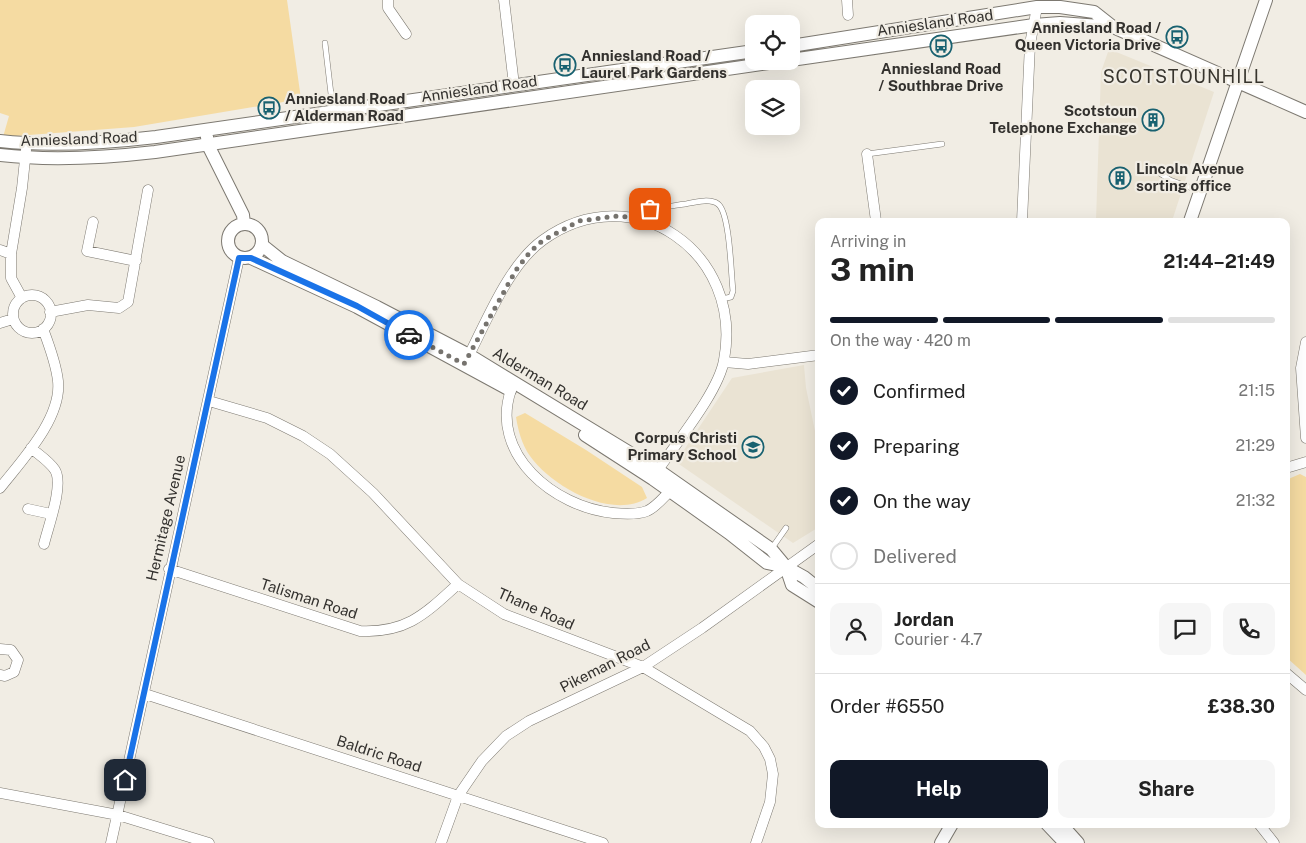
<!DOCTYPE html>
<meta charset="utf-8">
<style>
body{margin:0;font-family:"Public Sans",sans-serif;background:#f6f6f6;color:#222;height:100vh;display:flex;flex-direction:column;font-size:19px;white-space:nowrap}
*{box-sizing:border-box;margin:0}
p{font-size:16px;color:#767676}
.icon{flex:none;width:28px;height:28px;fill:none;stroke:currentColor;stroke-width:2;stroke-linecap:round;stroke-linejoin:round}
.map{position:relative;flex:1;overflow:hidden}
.drawer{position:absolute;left:815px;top:218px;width:475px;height:610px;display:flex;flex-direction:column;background:#fff;border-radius:10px;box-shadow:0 5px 20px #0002}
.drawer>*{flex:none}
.buttons{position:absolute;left:745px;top:15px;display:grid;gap:10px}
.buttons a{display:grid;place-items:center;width:55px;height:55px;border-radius:10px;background:#fff;box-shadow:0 5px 20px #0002;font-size:25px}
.pin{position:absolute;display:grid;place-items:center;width:42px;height:42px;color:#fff;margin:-21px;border-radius:10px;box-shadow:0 2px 8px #0006}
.courier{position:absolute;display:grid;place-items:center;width:50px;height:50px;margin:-25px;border:4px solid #1a73e8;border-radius:50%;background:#fff;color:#222;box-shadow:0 1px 6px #0007}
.head em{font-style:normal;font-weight:700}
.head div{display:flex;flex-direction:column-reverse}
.head{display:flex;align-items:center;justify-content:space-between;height:85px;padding:0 15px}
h1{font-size:32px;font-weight:700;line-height:38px}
.bar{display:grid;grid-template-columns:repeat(4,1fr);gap:8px 5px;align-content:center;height:60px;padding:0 15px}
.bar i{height:6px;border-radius:4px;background:#e0e0e0}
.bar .current{background:#111827}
.bar p{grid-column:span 4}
.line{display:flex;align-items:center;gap:12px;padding:0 15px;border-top:1px solid #e0e0e0}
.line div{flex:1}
.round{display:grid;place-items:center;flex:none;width:52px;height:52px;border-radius:10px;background:#f6f6f6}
ol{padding:0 15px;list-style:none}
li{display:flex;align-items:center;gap:15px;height:55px}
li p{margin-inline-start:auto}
li .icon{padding:5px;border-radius:50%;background:#111827;color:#fff;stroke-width:4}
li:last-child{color:#767676}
li i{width:28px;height:28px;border:2px solid #e0e0e0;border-radius:50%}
.cta{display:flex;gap:10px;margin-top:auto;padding:10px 15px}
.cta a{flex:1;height:58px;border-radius:10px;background:#111827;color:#fff;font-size:20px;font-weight:700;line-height:58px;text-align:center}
.cta a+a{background:#f6f6f6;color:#222}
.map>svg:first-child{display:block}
</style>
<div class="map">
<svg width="1306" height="843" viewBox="0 0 1306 843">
<rect width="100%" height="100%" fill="#f1ede4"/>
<!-- built -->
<path fill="#eae3d3" d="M1109 49 1214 92 1172 221 1096 220 1101 72Z
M804 365 806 388 815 431H819V527L793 543 676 462 732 378Z"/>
<!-- green -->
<path fill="#f5dba2" d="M0 0H287L301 99 134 127 3 137 9 116 0 113Z
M525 413 586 450 642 487 647 498C612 520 552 487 530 456 522 445 518 430 516 417Z
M1300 474 1306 477V675L1286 657V480Z"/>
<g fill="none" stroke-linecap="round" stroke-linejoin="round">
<!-- service casing -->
<g stroke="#7d7971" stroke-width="6">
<path id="service" d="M325 43 333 111
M867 154 942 144
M1152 168 1170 180 1200 191
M638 217C654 207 666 207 685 204 695 202 710 198 718 204 730 213 731 274 733 291L731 297 722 299
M772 548 786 528"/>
</g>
<!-- minor casing -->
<g stroke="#7d7971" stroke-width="11">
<path id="minor" d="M388 0V8L406 34
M504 0 514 85
M847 0 848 15
M867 154 876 221
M1022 221 1030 44 1037 7
M93 222 87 251 136 261
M0 250 11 254
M13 314a19 19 0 1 1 38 0a19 19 0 1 1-38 0Z
M22 298 11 278V254L22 188 26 150
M50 312 88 305 119 308 128 302 148 190
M0 323 13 319
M1306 342 1301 368 1306 438
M466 361C486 323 508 265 543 240 634 175 744 253 724 360 719 391 677 442 658 470
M724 362 748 364 819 355
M511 390C489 454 554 507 613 513 623 514 637 515 647 511 656 507 663 498 670 491
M209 401 267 418 303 436 330 454 373 493 458 584 504 614 643 667 750 731 764 747 770 759 773 774 770 802 756 843
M31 448C39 455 49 461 55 470 64 485 48 527 44 544
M1286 468 1306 462
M0 488C22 460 62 418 58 381 56 363 49 345 43 329
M28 509 51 514
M169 569 360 631C407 633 425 614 458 584
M0 649 11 650 18 660 14 672 5 676 0 675
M1286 673 1306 690
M145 694 603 843
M0 793 118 815 209 843
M1259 824 1274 843
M111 843 239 258
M441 843 458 796 482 761 506 736 529 721 643 667 702 628 819 544"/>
</g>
<!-- tertiary casing -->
<g stroke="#7d7971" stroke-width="14">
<path id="tertiary" d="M791 46 1037 7H1060L1094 12 1113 27 1306 112
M791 60 1034 25 1060 23 1113 27
M207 137 208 145 243 215 244 224
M0 141C52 147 105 143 156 137L754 51
M0 155C51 161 103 158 155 152L783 61
M1190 221 1266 0
M228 241a17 17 0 1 1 34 0a17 17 0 1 1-34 0Z
M262 245 282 261 377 307 469 355 658 470 771 549 786 567 792 585 819 602
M251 258 357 307 510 390
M585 435 653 479 729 533 767 563 786 567 804 577 819 589
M1047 824 1065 843
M1061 824 1078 843
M941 843 952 824"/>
</g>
<!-- service -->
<use href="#service" stroke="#fff" stroke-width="5"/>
<!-- minor -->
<use href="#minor" stroke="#fff" stroke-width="10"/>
<!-- tertiary -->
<use href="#tertiary" stroke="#fff" stroke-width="12"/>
</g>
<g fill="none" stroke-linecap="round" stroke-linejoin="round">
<!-- done -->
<path stroke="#76736e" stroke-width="5" stroke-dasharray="0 9" d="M409 335 464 364 516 270 530 252 542 241 579 221 617 216 638 218 650 209"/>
<!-- route -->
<path stroke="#1a73e8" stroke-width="6" d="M125 780 239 258H251L357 306 409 335"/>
</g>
<!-- icons -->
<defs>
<g id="bus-ring" transform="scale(1.125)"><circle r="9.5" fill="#f1ede4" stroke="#186170" stroke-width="1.5"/><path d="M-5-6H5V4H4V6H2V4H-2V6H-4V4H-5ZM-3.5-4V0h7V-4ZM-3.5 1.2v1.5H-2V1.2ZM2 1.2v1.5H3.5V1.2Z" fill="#186170"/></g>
<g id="building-ring" transform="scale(1.125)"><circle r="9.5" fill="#f1ede4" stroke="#186170" stroke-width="1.5"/><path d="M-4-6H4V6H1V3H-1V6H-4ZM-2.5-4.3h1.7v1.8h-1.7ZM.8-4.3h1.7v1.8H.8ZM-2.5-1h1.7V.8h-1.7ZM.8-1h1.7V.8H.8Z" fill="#186170"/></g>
<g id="school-ring" transform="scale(1.125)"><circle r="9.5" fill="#f1ede4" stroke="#186170" stroke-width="1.5"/><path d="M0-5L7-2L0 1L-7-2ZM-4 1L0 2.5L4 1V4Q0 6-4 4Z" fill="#186170"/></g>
</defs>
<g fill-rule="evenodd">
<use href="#bus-ring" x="1177" y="37"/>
<use href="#bus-ring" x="941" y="46"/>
<use href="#bus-ring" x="565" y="65"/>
<use href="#bus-ring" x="269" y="108"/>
<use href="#building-ring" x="1153" y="120"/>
<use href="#building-ring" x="1120" y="178"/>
<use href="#school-ring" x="753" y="447"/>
</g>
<g text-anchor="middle" stroke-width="4.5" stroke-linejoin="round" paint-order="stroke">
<!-- street labels -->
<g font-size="15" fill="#33312e" stroke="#f1ede4">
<text transform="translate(935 23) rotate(-8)" y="5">Anniesland Road</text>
<text transform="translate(479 89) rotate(-8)" y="5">Anniesland Road</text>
<text transform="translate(79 139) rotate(-2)" y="5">Anniesland Road</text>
<text transform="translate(540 379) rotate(31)" y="5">Alderman Road</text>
<text transform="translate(166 518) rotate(-77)" y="5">Hermitage Avenue</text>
<text transform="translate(309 599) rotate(18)" y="5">Talisman Road</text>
<text transform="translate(536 609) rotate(24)" y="5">Thane Road</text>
<text transform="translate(605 666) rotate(-27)" y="5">Pikeman Road</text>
<text transform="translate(379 754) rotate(18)" y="5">Baldric Road</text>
</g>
<!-- poi labels -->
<g font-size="15" font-weight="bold" fill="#33312e" stroke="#f1ede4" text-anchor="end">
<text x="1161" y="33">Anniesland Road /<tspan x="1161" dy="17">Queen Victoria Drive</tspan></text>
<text x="581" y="61" text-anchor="start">Anniesland Road /<tspan x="581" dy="17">Laurel Park Gardens</tspan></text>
<text x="941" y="74" text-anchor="middle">Anniesland Road<tspan x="941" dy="17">/ Southbrae Drive</tspan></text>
<text x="285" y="104" text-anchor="start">Anniesland Road<tspan x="285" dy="17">/ Alderman Road</tspan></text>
<text x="1137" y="116">Scotstoun<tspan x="1137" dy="17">Telephone Exchange</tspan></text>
<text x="1136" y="174" text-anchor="start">Lincoln Avenue<tspan x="1136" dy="17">sorting office</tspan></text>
<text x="737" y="443">Corpus Christi<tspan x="737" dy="17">Primary School</tspan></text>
</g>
<!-- quarter labels -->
<g font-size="18" letter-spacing="1" fill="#37342d" stroke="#f1ede4">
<text x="1184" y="83">SCOTSTOUNHILL</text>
</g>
</g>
</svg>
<div class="buttons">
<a><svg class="icon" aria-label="locate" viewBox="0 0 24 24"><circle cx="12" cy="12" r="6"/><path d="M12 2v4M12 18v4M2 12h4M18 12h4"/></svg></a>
<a><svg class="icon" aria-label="layers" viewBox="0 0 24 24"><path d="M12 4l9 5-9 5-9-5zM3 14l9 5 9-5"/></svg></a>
</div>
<div class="pin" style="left:650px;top:209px;background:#ea580c"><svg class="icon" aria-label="bag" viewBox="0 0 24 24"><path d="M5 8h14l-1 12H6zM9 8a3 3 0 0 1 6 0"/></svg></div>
<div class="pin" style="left:125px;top:780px;background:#1f2937"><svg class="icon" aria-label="home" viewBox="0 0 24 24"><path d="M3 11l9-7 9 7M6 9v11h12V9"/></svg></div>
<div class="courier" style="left:409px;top:335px"><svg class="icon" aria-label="car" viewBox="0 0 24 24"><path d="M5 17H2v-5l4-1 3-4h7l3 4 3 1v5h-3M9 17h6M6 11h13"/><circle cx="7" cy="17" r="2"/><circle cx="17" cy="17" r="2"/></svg></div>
<section class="drawer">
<div class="head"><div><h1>3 min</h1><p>Arriving in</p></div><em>21:44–21:49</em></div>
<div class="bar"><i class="current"></i><i class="current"></i><i class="current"></i><i></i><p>On the way · 420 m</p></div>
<ol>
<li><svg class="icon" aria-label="check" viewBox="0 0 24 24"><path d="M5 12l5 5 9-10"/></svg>Confirmed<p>21:15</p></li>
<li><svg class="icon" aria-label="check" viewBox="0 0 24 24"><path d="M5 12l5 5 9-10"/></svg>Preparing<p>21:29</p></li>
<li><svg class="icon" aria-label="check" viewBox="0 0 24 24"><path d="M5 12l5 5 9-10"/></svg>On the way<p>21:32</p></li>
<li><i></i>Delivered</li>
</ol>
<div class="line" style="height:90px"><a class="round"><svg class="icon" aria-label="person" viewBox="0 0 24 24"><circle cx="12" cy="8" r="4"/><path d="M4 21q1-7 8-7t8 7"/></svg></a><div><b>Jordan</b><p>Courier · 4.7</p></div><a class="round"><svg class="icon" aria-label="chat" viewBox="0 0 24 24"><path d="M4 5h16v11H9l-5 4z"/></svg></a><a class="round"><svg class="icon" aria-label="phone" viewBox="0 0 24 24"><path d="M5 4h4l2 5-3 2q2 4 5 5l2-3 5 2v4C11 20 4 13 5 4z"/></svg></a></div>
<div class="line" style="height:65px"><div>Order #6550</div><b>£38.30</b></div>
<div class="cta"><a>Help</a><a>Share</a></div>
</section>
</div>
